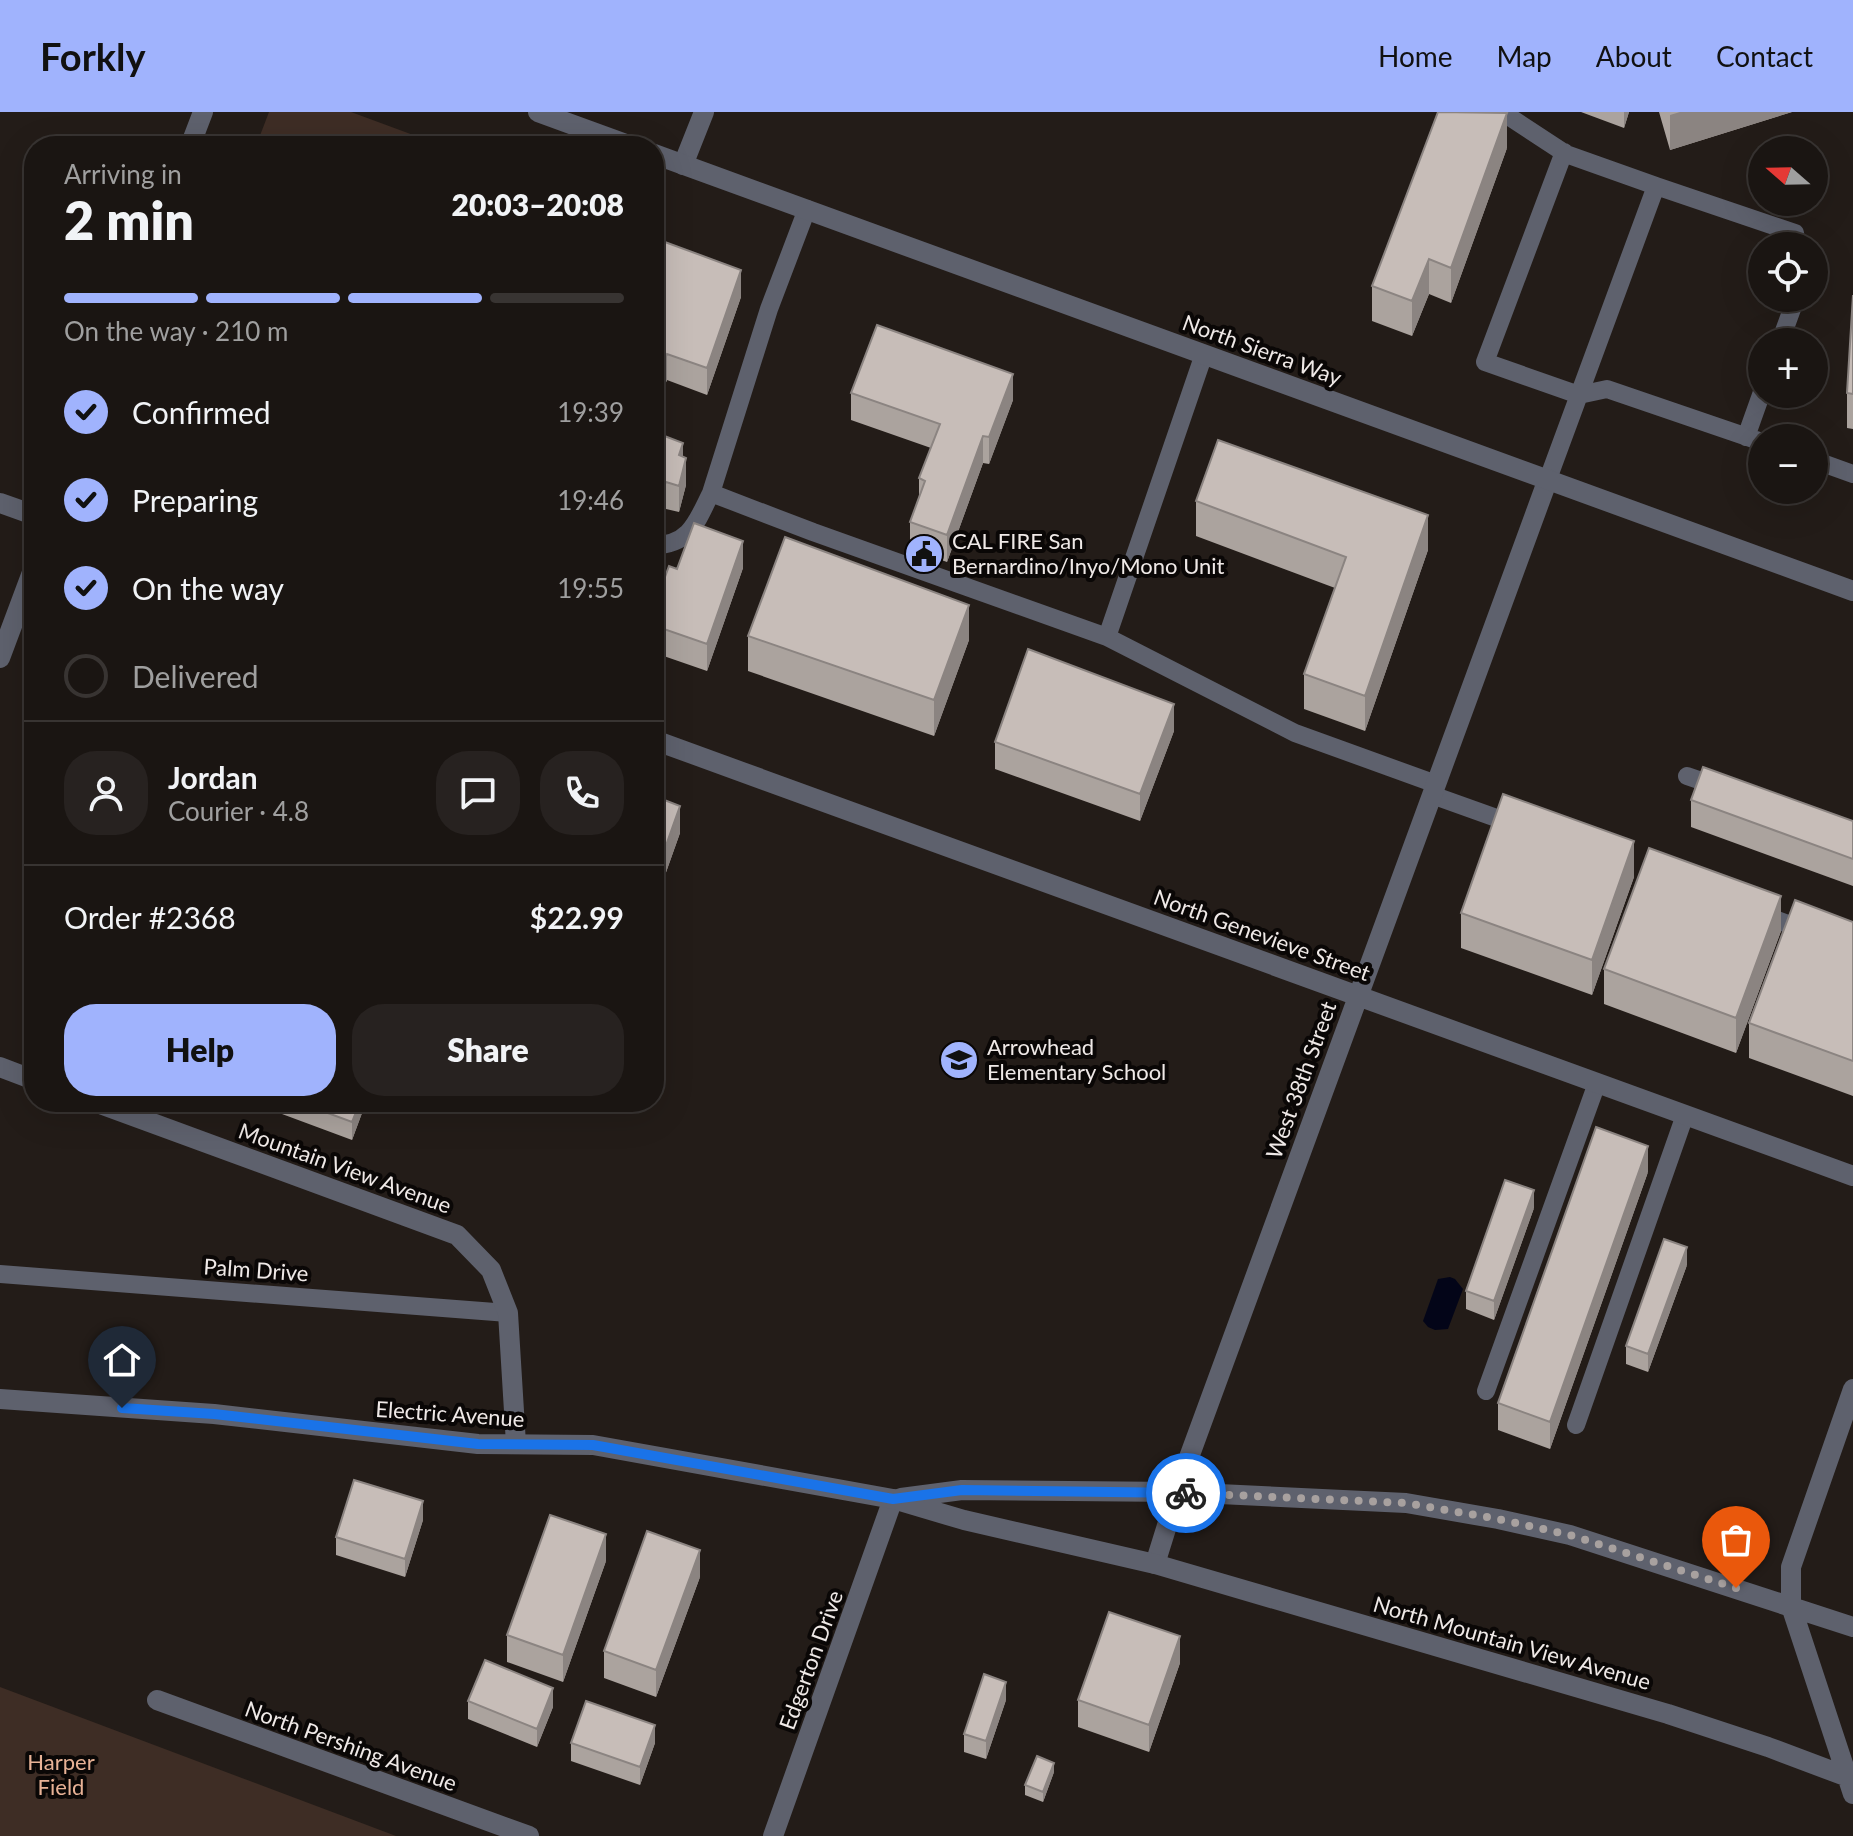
<!DOCTYPE html>
<meta charset="utf-8">
<style>
body{margin:0;font-family:Lato,sans-serif;background:#272220;color:#f1f3f6;height:100vh;display:flex;flex-direction:column;font-size:30px;white-space:nowrap}
*{box-sizing:border-box;margin:0}
p{font-size:26px;color:#9f9f9f}
.icon{flex:none;width:44px;height:44px;fill:none;stroke:currentColor;stroke-width:2;stroke-linecap:round;stroke-linejoin:round}
.map{position:relative;flex:1;overflow:hidden}
.details{position:absolute;left:24px;top:24px;width:640px;height:976px;display:flex;flex-direction:column;background:#1a1512;border-radius:32px;box-shadow:0 8px 32px #0002,0 0 0 2px #383432}
.details>*{flex:none}
.needle{width:52px;rotate:290deg}
.controls{position:absolute;left:1748px;top:24px;display:grid;gap:16px}
.controls a{display:grid;place-items:center;width:80px;height:80px;border-radius:50%;background:#1a1512;box-shadow:0 8px 32px #0002,0 0 0 2px #383432;font-size:40px}
.pin{position:absolute;display:grid;place-items:center;width:68px;height:68px;color:#fff;margin:-82px -34px;border-radius:50% 50% 50% 0;rotate:-45deg;box-shadow:0 0 8px #0007}
.pin .icon{rotate:45deg}
.courier{position:absolute;display:grid;place-items:center;width:80px;height:80px;margin:-40px;border:6px solid #1a73e8;border-radius:50%;background:#fff;color:#222;box-shadow:0 2px 10px #0007}
.summary em{font-style:normal;font-weight:800}
.summary div{display:flex;flex-direction:column-reverse}
.summary{display:flex;align-items:center;justify-content:space-between;height:136px;padding:0 40px}
h1{font-size:52px;font-weight:800;line-height:60px}
.bar{display:grid;grid-template-columns:repeat(4,1fr);gap:12px 8px;align-content:center;height:96px;padding:0 40px}
.bar i{height:10px;border-radius:6px;background:#383432}
.bar .selected{background:#a0b3fd}
.bar p{grid-column:span 4}
.line{display:flex;align-items:center;gap:20px;padding:0 40px;border-top:2px solid #383432}
.line div{flex:1}
.round{display:grid;place-items:center;flex:none;width:84px;height:84px;border-radius:32px;background:#272220}
ol{padding:0 40px;list-style:none}
li{display:flex;align-items:center;gap:24px;height:88px}
li p{margin-inline-start:auto}
li .icon{padding:8px;border-radius:50%;background:#a0b3fd;color:#111;stroke-width:4}
li:last-child{color:#9f9f9f}
li i{width:44px;height:44px;border:4px solid #383432;border-radius:50%}
.button{display:flex;gap:16px;margin-top:auto;padding:16px 40px}
.button a{flex:1;height:92px;border-radius:32px;background:#a0b3fd;color:#111;font-size:32px;font-weight:800;line-height:92px;text-align:center}
.button a+a{background:#272220;color:#f1f3f6}
header{display:flex;align-items:center;gap:48px;box-sizing:border-box;height:112px;padding:0 40px;background:#a0b3fd;color:#111}
header strong{font-size:38px}
nav{display:flex;gap:44px;margin-inline-start:auto;font-size:28px}
.map>svg:first-child{display:block}
</style>
<header>
<strong>Forkly</strong>
<nav><a>Home</a><a>Map</a><a>About</a><a>Contact</a></nav>
</header>
<div class="map">
<svg width="1853" height="1724" viewBox="0 0 1853 1724">
<rect width="100%" height="100%" fill="#231c18"/>
<!-- green -->
<path fill="#3e2d25" d="M269 0H351L443 34H256Z
M0 1575 396 1724H0Z"/>
<!-- water -->
<path fill="#030518" d="M1450 1165 1455 1167 1463 1177 1448 1217 1435 1218 1428 1215 1423 1209 1438 1167Z"/>
<g fill="none" stroke-linecap="round" stroke-linejoin="round">
<!-- service -->
<path stroke="#5e616d" stroke-width="18" d="M1502 0 1566 42 1656 74 1548 367
M1564 40 1485 250 1579 283 1607 277 1762 330
M1656 74 1795 121 1797 134
M807 97 769 197 711 381 813 420 1107 525 1204 242
M1780 230 1796 186
M1746 325 1762 280
M1814 348 1853 362
M654 433C690 433 697 409 711 381
M1107 525 1295 621 1436 672
M1687 664 1719 675
M1432 683 1516 713
M1758 801 1853 836
M0 1162 508 1201
M1486 1279 1597 971
M1576 1313 1685 1003"/>
<!-- minor -->
<path stroke="#5e616d" stroke-width="20" d="M190 34 203 0
M683 53 704 0
M0 391 34 403
M0 546 34 455
M654 628 1853 1064
M0 955 34 968
M95 990 457 1123 491 1158 508 1201 516 1332
M1155 1452 1184 1359 1548 367
M157 1588 529 1724
M773 1724 893 1387"/>
<!-- tertiary -->
<path stroke="#5e616d" stroke-width="20" d="M538 0 631 34
M654 42 1853 479
M1853 1277 1791 1455V1494L1853 1682
M0 1287 214 1302 478 1332 593 1333 893 1387 964 1408 1155 1452 1668 1602 1768 1635 1853 1667
M901 1386 962 1378 1177 1380 1406 1391 1498 1407 1570 1423 1853 1515"/>
</g>
<!-- wall -->
<path fill="#aba39e" d="M1581 0H1629L1624 16Z
M1659 0H1792L1670 38Z
M1507 36 1451 191 1429 182 1412 224 1372 209V174Z
M654 126 741 185 707 283 667 268 657 291 654 290Z
M1853 183V317L1847 316V281Z
M851 281 1013 288 989 352 983 351 947 450 910 437V410L919 385V366L931 336 851 308Z
M654 320 683 345 686 373 679 400 666 397 656 417 654 416Z
M1196 389 1428 438 1365 619 1304 597V562L1335 476 1196 424Z
M743 456 707 559 655 541V530L654 529V495L677 457Z
M748 524 969 528 934 624 748 559Z
M1174 619 1140 709 995 657V630Z
M654 684 680 721 664 766 654 762Z
M1691 688 1853 709V774L1691 715Z
M1634 765 1592 883 1461 836V801Z
M1853 810V984L1749 946V911Z
M1781 819 1736 941 1604 892V857Z
M282 990H365V993L352 1028 282 1002Z
M1648 1060 1550 1337 1498 1318V1291Z
M1534 1096 1494 1208 1466 1197V1179Z
M1687 1153 1648 1260 1626 1252V1234Z
M423 1408 405 1465 336 1443V1425Z
M606 1449 563 1570 507 1550V1523Z
M700 1465 656 1585 604 1566V1539Z
M1180 1551 1149 1640 1078 1615V1588Z
M1006 1588 986 1647 964 1640V1622Z
M468 1589 553 1595 537 1635 468 1607Z
M571 1631H655L640 1673 571 1649Z
M1054 1660 1043 1690 1025 1683V1673Z"/>
<!-- shaded-wall -->
<path fill="#8b8481" d="M1624 0H1629L1624 16Z
M1680 0H1792L1670 38V3Z
M1507 1V36L1451 191V156Z
M1429 147V182L1412 224V189Z
M741 158V185L707 283V256Z
M667 242V268L657 291V264Z
M1013 262V288L989 352V325Z
M983 324V351L947 450V423Z
M683 331V358L686 346V373L679 400V343Z
M666 370V397L656 417V390Z
M1428 403V438L1365 619V584Z
M743 429V456L707 559V532Z
M969 493V528L934 624V588Z
M1174 592V619L1140 709V682Z
M680 694V721L664 766V739Z
M1634 729V765L1592 883V848Z
M1781 784V819L1736 941V906Z
M360 990H365V993L352 1028V1010Z
M1648 1034V1060L1550 1337V1310Z
M1534 1078V1096L1494 1208V1189Z
M1687 1135V1153L1648 1260V1242Z
M423 1389V1408L405 1465V1447Z
M606 1422V1449L563 1570V1543Z
M700 1438V1465L656 1585V1558Z
M1180 1524V1551L1149 1640V1613Z
M1006 1570V1588L986 1647V1629Z
M553 1576V1595L537 1635V1617Z
M655 1613V1631L640 1673V1655Z
M1054 1651V1660L1043 1690V1680Z"/>
<!-- building -->
<path fill="#c7bdb8" stroke="#8b8481" stroke-width="2" d="M1438 0 1507 1 1451 156 1429 147 1412 189 1372 174Z
M654 126 741 158 707 256 667 242 657 264 654 263Z
M1853 183V282L1847 281Z
M877 213 1013 262 989 325 983 324 947 423 910 410 925 369 919 366 940 312 851 281Z
M654 320 683 331 679 343 686 346 679 374 666 370 656 390H654Z
M1218 328 1428 403 1365 584 1304 562 1346 445 1196 389Z
M694 411 743 429 707 532 655 514 660 505 654 503V495L669 454 677 457Z
M785 425 969 493 934 588 748 524Z
M1028 537 1174 592 1140 682 995 630Z
M1703 655 1853 709V747L1691 688Z
M1503 682 1634 729 1592 848 1461 801Z
M654 684 680 694 664 739 654 736Z
M1649 736 1781 784 1736 906 1604 857Z
M1795 788 1853 810V949L1749 911Z
M298 990H360L352 1010Z
M1596 1015 1648 1034 1550 1310 1498 1291Z
M1505 1068 1534 1078 1494 1189 1466 1179Z
M1664 1127 1687 1135 1648 1242 1626 1234Z
M354 1368 423 1389 405 1447 336 1425Z
M550 1403 606 1422 563 1543 507 1523Z
M647 1419 700 1438 656 1558 604 1539Z
M1109 1500 1180 1524 1149 1613 1078 1588Z
M485 1548 553 1576 537 1617 468 1589Z
M984 1562 1006 1570 986 1629 964 1622Z
M586 1589 655 1613 640 1655 571 1631Z
M1037 1644 1054 1651 1043 1680 1025 1673Z"/>
<g fill="none" stroke-linecap="round" stroke-linejoin="round">
<!-- done -->
<path stroke="#a8a19f" stroke-width="8" stroke-dasharray="0 14.4" d="M1186 1381 1406 1391 1498 1407 1570 1423 1736 1476"/>
<!-- route -->
<path stroke="#1a73e8" stroke-width="10" d="M122 1296 214 1302 478 1332 593 1333 893 1387 962 1378 1186 1381"/>
</g>
<!-- icons -->
<defs>
<g id="civic-disc" transform="scale(2)"><circle r="9.5" fill="#a0b3fd" stroke="#0a0706"/><path d="M-.6-6.5H3V-4.5H.6V-3L4-1V1h2V6H-6V1h2V-1L-.6-3ZM-1.2 2.5V6h2.4V2.5Z" fill="#111"/></g>
<g id="school-disc" transform="scale(2)"><circle r="9.5" fill="#a0b3fd" stroke="#0a0706"/><path d="M0-5L7-2L0 1L-7-2ZM-4 1L0 2.5L4 1V4Q0 6-4 4Z" fill="#111"/></g>
</defs>
<g fill-rule="evenodd">
<use href="#civic-disc" x="924" y="442"/>
<use href="#school-disc" x="959" y="948"/>
</g>
<g text-anchor="middle" stroke-width="8" stroke-linejoin="round" paint-order="stroke">
<!-- street labels -->
<g font-size="22" fill="#efe9e7" stroke="#0a0706">
<text transform="translate(1262 238) rotate(20)" y="8">North Sierra Way</text>
<text transform="translate(1262 823) rotate(20)" y="8">North Genevieve Street</text>
<text transform="translate(1301 968) rotate(-70)" y="8">West 38th Street</text>
<text transform="translate(345 1056) rotate(20)" y="8">Mountain View Avenue</text>
<text transform="translate(256 1158) rotate(4)" y="8">Palm Drive</text>
<text transform="translate(450 1302) rotate(4)" y="8">Electric Avenue</text>
<text transform="translate(1512 1531) rotate(16)" y="8">North Mountain View Avenue</text>
<text transform="translate(811 1548) rotate(-70)" y="8">Edgerton Drive</text>
<text transform="translate(351 1634) rotate(20)" y="8">North Pershing Avenue</text>
</g>
<!-- poi labels -->
<g font-size="22" fill="#efe9e7" stroke="#0a0706" text-anchor="start">
<text x="952" y="437">CAL FIRE San<tspan x="952" dy="25">Bernardino/Inyo/Mono Unit</tspan></text>
<text x="987" y="943">Arrowhead<tspan x="987" dy="25">Elementary School</tspan></text>
</g>
<!-- park labels -->
<g font-size="22" fill="#e8b296" stroke="#0a0706">
<text x="61" y="1658">Harper<tspan x="61" dy="25">Field</tspan></text>
</g>
</g>
</svg>
<div class="controls">
<a><svg class="needle" viewBox="-14 -14 28 28"><path d="M0-13l5 13h-10z" fill="#e53935"/><path d="M0 13l5-13h-10z" fill="#9f9f9f"/></svg></a>
<a><svg class="icon" aria-label="locate" viewBox="0 0 24 24"><circle cx="12" cy="12" r="6"/><path d="M12 2v4M12 18v4M2 12h4M18 12h4"/></svg></a>
<a>+</a>
<a>−</a>
</div>
<div class="pin" style="left:1736px;top:1476px;background:#ea580c"><svg class="icon" aria-label="bag" viewBox="0 0 24 24"><path d="M5 8h14l-1 12H6zM9 8a3 3 0 0 1 6 0"/></svg></div>
<div class="pin" style="left:122px;top:1296px;background:#1f2937"><svg class="icon" aria-label="home" viewBox="0 0 24 24"><path d="M3 11l9-7 9 7M6 9v11h12V9"/></svg></div>
<div class="courier" style="left:1186px;top:1381px"><svg class="icon" aria-label="bike" viewBox="0 0 24 24"><circle cx="6" cy="16" r="4"/><circle cx="18" cy="16" r="4"/><path d="M6 16l4-8h5l3 8M10 8l3 8H6M13 5h3"/></svg></div>
<section class="details">
<div class="summary"><div><h1>2 min</h1><p>Arriving in</p></div><em>20:03–20:08</em></div>
<div class="bar"><i class="selected"></i><i class="selected"></i><i class="selected"></i><i></i><p>On the way · 210 m</p></div>
<ol>
<li><svg class="icon" aria-label="check" viewBox="0 0 24 24"><path d="M5 12l5 5 9-10"/></svg>Confirmed<p>19:39</p></li>
<li><svg class="icon" aria-label="check" viewBox="0 0 24 24"><path d="M5 12l5 5 9-10"/></svg>Preparing<p>19:46</p></li>
<li><svg class="icon" aria-label="check" viewBox="0 0 24 24"><path d="M5 12l5 5 9-10"/></svg>On the way<p>19:55</p></li>
<li><i></i>Delivered</li>
</ol>
<div class="line" style="height:144px"><a class="round"><svg class="icon" aria-label="person" viewBox="0 0 24 24"><circle cx="12" cy="8" r="4"/><path d="M4 21q1-7 8-7t8 7"/></svg></a><div><b>Jordan</b><p>Courier · 4.8</p></div><a class="round"><svg class="icon" aria-label="chat" viewBox="0 0 24 24"><path d="M4 5h16v11H9l-5 4z"/></svg></a><a class="round"><svg class="icon" aria-label="phone" viewBox="0 0 24 24"><path d="M5 4h4l2 5-3 2q2 4 5 5l2-3 5 2v4C11 20 4 13 5 4z"/></svg></a></div>
<div class="line" style="height:104px"><div>Order #2368</div><b>$22.99</b></div>
<div class="button"><a>Help</a><a>Share</a></div>
</section>
</div>
